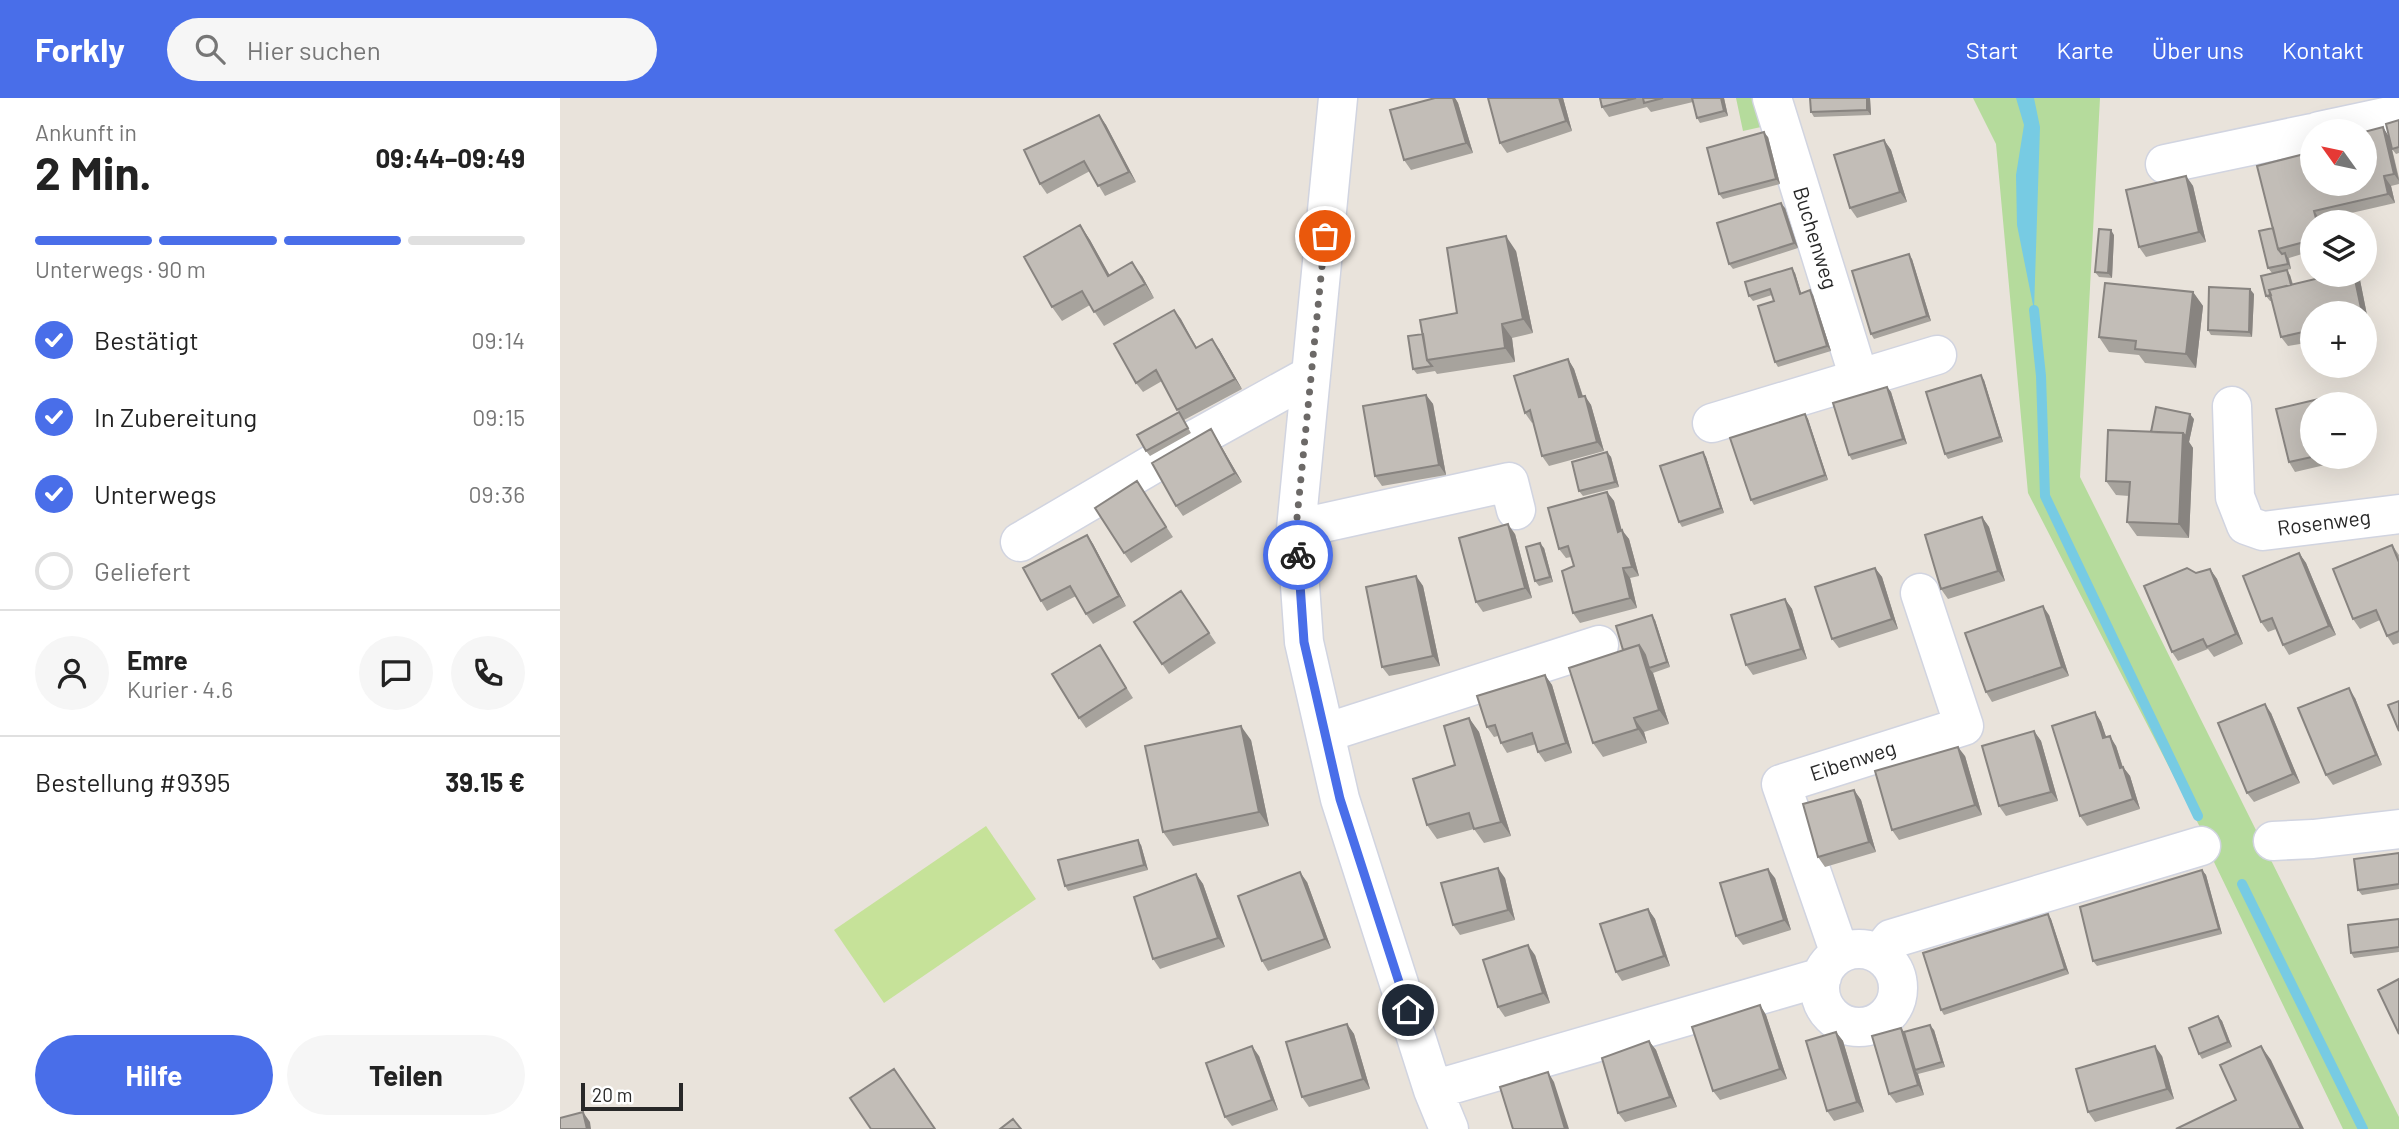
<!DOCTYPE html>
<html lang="de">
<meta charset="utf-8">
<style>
body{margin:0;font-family:Barlow,sans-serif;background:#f6f6f6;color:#222;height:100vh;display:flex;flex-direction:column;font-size:26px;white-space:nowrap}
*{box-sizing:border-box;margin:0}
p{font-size:23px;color:#767676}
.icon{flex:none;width:38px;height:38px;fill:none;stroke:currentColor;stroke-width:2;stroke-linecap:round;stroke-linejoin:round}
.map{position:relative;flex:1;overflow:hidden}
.details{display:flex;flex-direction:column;background:#fff;width:560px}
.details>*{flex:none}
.needle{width:46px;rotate:303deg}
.fabs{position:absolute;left:1740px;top:21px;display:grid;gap:14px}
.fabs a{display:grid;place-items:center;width:77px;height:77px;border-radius:50%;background:#fff;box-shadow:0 7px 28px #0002;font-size:35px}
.scale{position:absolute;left:21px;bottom:18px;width:102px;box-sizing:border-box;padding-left:7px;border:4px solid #282828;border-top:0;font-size:19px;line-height:24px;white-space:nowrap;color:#282828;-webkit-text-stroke:5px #fff;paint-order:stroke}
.pin{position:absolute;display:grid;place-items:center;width:60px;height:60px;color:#fff;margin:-30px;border:4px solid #fff;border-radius:50%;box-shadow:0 2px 7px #0007}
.courier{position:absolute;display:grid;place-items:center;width:70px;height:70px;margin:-35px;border:5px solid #496ee9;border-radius:50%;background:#fff;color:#222;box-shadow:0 2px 9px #0007}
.headline em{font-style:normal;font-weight:700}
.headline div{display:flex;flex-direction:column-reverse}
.headline{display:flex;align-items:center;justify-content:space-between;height:119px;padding:0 35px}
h1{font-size:46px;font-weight:700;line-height:52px}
.bar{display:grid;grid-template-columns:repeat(4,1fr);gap:10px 7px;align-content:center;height:84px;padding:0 35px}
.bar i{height:9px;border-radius:5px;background:#e0e0e0}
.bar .on{background:#496ee9}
.bar p{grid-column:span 4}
.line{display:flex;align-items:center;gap:18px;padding:0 35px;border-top:2px solid #e0e0e0}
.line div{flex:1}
.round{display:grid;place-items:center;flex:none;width:74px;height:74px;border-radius:37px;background:#f6f6f6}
ol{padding:0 35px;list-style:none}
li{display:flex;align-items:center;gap:21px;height:77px}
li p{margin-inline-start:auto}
li .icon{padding:7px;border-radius:50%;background:#496ee9;color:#fff;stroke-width:4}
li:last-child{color:#767676}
li i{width:38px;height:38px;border:4px solid #e0e0e0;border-radius:50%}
.primary-button{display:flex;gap:14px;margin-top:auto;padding:14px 35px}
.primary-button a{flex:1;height:80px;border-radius:42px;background:#496ee9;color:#fff;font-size:28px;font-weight:700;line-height:80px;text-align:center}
.primary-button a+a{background:#f6f6f6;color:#222}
header{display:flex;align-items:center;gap:42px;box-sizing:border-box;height:98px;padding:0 35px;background:#496ee9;color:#fff}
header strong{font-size:33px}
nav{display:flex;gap:38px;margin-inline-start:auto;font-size:24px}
.search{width:490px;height:63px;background:#f6f6f6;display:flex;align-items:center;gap:18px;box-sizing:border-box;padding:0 24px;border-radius:38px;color:#767676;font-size:26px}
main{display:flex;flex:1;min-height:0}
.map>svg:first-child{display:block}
</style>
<header>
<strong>Forkly</strong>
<div class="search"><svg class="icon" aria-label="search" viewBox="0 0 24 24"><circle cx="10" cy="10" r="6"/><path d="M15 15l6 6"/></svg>Hier suchen</div>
<nav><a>Start</a><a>Karte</a><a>Über uns</a><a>Kontakt</a></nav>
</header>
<main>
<section class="details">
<div class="headline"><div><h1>2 Min.</h1><p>Ankunft in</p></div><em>09:44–09:49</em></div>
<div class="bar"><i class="on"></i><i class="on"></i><i class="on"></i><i></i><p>Unterwegs · 90 m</p></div>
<ol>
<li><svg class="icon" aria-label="check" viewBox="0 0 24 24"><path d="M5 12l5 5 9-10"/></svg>Bestätigt<p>09:14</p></li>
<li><svg class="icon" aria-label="check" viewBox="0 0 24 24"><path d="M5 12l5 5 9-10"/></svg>In Zubereitung<p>09:15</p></li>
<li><svg class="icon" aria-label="check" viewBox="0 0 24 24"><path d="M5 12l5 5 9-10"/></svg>Unterwegs<p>09:36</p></li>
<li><i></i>Geliefert</li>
</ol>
<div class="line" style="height:126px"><a class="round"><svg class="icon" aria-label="person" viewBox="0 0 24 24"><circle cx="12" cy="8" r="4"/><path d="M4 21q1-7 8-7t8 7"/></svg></a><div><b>Emre</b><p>Kurier · 4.6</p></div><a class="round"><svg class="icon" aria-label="chat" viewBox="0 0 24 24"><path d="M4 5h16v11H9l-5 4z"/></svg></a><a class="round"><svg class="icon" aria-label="phone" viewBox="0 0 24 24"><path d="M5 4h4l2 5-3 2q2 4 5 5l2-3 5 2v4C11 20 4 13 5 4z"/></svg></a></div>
<div class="line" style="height:91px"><div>Bestellung #9395</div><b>39.15 €</b></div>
<div class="primary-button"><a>Hilfe</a><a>Teilen</a></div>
</section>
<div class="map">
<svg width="1839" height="1031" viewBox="0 0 1839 1031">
<rect width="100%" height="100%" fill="#e9e3db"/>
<!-- green -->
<path fill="#b5db9c" d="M1176 0H1212L1219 25 1183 33Z
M1413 0H1540L1520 379 1839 1019V1031H1783L1654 764 1643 735 1468 395 1436 46Z"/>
<!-- pitch -->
<path fill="#c6e299" d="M426 728 476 801 324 905 274 832Z"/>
<!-- water -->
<path fill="#77cbe3" d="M1456 0H1474L1480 29 1474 212 1457 127 1456 77 1464 27Z"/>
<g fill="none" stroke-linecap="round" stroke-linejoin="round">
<!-- stream -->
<path stroke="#77cbe3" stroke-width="10" d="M1474 212 1481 278 1485 398 1638 718
M1682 786 1803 1031"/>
<!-- minor casing -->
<g stroke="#d1d4e0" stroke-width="41">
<path id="minor" d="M778 0 736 431 744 544 780 701 873 992 889 1031
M1212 0 1299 280
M1759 33 1839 16
M1605 66 1752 35
M1672 308 1675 399 1686 427 1703 433 1839 416
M1152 325 1377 257
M736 431 949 384 956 412
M460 444 639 339 751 277
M765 635 1039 547
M1713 743 1753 741 1839 731
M1260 890a39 39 0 1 1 78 0a39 39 0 1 1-78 0Z
M1280 856 1221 686 1404 628 1360 495
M1319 856 1331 841 1641 748
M873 992 1262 879"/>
</g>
<!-- minor -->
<use href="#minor" stroke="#fff" stroke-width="38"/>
</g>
<!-- wall -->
<path fill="#a7a39d" d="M875 0H895L898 5 913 55 851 72 844 62Z
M928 0H1003L1012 33 947 55 940 45Z
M1040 0H1164L1168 18 1140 25 1137 20 1133 4 1091 14 1087 9 1049 19 1042 9Z
M1310 0 1311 17 1254 19 1251 14Z
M539 17 546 27 576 84 545 98 530 73 487 96 480 86Z
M1839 22V55L1836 56 1832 51 1839 80V86L1831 88 1835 105 1752 124V153L1729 160 1731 171 1712 175 1708 170 1713 130 1752 86 1823 29 1829 39Z
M1208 39 1220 86 1163 101 1159 96Z
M1324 42 1331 52 1347 104 1297 120 1290 110Z
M1626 78 1633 88 1646 144 1586 159 1579 149Z
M1225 110 1238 150 1173 171 1169 166Z
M520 127 530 142 549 177 582 178 594 200 544 228 530 207 502 223 492 209Z
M1554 137 1552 180 1539 179 1535 174Z
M956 153 973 235 952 240 955 264 877 276 875 273 857 276 853 271 863 236 897 215Z
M1352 161 1371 223 1314 241 1311 236Z
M1235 175 1241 195 1250 192 1253 197 1271 253 1218 269 1215 264 1214 203 1212 197 1193 203 1189 198Z
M1730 177 1733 186 1797 177 1800 182 1810 232 1804 233V215H1752V244L1728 248 1721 239 1712 203H1710L1706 198Z
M1633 194 1643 208 1636 270 1585 265 1579 257 1549 254 1539 239Z
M1694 196 1692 239 1651 237 1648 232Z
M614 212 637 250 659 251 682 291 624 322 623 321 631 335 590 358 586 353 619 314 602 283 583 294 576 285Z
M1008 261 1014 271 1023 298H1025L1031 307 1044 353 989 368 982 358 973 324 972 325 965 315Z
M1424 282 1443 344 1388 361 1385 356Z
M1327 289 1331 294 1347 346 1292 362 1289 357Z
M866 297 873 306 886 377 822 388 815 378Z
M1245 316 1248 321 1268 382 1194 407 1191 402Z
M1634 321 1629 344 1633 350 1629 440 1577 438 1567 424 1569 398 1556 397 1546 383 1591 334Z
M651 331 657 341 682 384 623 418 616 408Z
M1047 354 1051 359 1059 389 1023 398 1019 393Z
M1143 354 1146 359 1164 415 1122 429 1119 424Z
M1752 359H1799L1735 374 1729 364Z
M583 393 613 439 571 465 564 455Z
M1047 394 1054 403 1061 432 1069 441 1079 478 1070 480 1077 510 1020 525 1013 515 1014 468 1011 459 1006 460 999 451Z
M1422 419 1429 429 1445 483 1388 501 1381 491Z
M955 436 972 500 923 514 916 504Z
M527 437 533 446 566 508 533 526 526 516 516 498 487 513 481 503Z
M1832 447 1839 457V545L1833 547 1827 538 1820 522 1800 531 1793 521Z
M984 450 993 484 979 488 975 483Z
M1739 455 1746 465 1776 537 1729 557 1723 547 1716 531 1708 534 1701 524Z
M1315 470 1322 479 1338 531 1279 550 1272 541Z
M1650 471 1657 481 1683 546 1654 559 1648 551 1618 563 1612 554 1636 475Z
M856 478 863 488 880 568 829 578 822 569Z
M621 493 656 545 609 576 574 524Z
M1225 501 1232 511 1247 561 1193 577 1186 567Z
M1489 517 1509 578 1432 604 1426 594Z
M1095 522 1110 569 1093 575 1109 626 1084 634 1087 645 1043 659 1033 645 1063 552Z
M546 557 573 600 526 630 519 620Z
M985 577 992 587 1012 655 985 664 978 654 976 646 947 655 941 645 938 638 934 639 927 629Z
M1795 600 1822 667 1773 687 1766 677Z
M1535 614 1541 624 1546 639 1556 648 1563 669 1570 678 1580 711 1527 728 1520 718Z
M1711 615 1740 685 1694 704 1687 695Z
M909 620 919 634 951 738 924 745 914 731 877 741 867 727 895 667Z
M1474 633 1481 643 1498 703 1446 718 1439 708Z
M691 642 709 728 613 748 603 734Z
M1405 658 1422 717 1339 742 1332 732Z
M1294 692 1301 702 1316 754 1265 769 1258 759Z
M581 747 588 772 508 793 505 788Z
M1839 755V791L1802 797 1798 792Z
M1642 772 1646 777 1662 836 1537 868 1533 863Z
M636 776 643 786 665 849 600 871 593 861Z
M945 780 955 822 900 837 893 827Z
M1215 780 1231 832 1183 847 1176 838Z
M747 784 771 850 708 873 702 863Z
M1088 811 1095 821 1110 868 1062 883 1056 874Z
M1488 816 1491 821 1509 876 1384 917 1381 912Z
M1839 821V854L1794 860 1791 855Z
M975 857 990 905 945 919 938 909Z
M1200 907 1206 917 1227 981 1160 1002 1153 993Z
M1658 918 1662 923 1672 949 1642 961 1639 956Z
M787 926 794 936 810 991 749 1009 742 999Z
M1341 930 1344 934 1374 932 1385 969 1358 976 1364 997 1336 1005 1329 996Z
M1276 934 1283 943 1304 1014 1274 1023 1267 1013Z
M1089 943 1096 952 1117 1009 1065 1024 1058 1015Z
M699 958 718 1012 672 1028 665 1019Z
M1602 958 1614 1001 1535 1024 1528 1014Z"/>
<!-- shaded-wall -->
<path fill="#888480" d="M893 0H895L898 5 913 55 906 45Z
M999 0H1003L1012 33 1006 23Z
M1161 0H1164L1168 18 1164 13Z
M1307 0H1310L1311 17 1307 12Z
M539 17 546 27 576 84 569 74Z
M1823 29 1829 39 1839 83 1834 76Z
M1204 34 1208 39 1220 86 1216 81Z
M1324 42 1331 52 1347 104 1340 94Z
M1626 78 1633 88 1646 144 1639 134Z
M1824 78 1831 88 1835 105 1828 96Z
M1221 105 1225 110 1238 150 1234 145Z
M1754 113 1761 123 1762 124H1757Z
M520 127 530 142 558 192 548 178Z
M1551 132 1554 137 1552 180 1548 175Z
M946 138 956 153 973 235 963 221Z
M1725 155 1728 160 1731 171 1728 166Z
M1349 156 1352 161 1371 223 1367 218Z
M572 164 582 178 594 200 585 186Z
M1232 170 1235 175 1243 201 1240 196Z
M1727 172 1730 177 1735 197 1732 192Z
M1794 177H1797L1800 182 1810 232 1804 223V215H1802Z
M1690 191 1694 196 1692 239 1689 234Z
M1250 192 1253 197 1271 253 1267 248Z
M1633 194 1643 208 1636 270 1626 256Z
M614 212 621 221 642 260 636 250Z
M942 226 952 240 955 264 945 250Z
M652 241 659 251 682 291 675 281Z
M1008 261 1014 271 1026 309 1019 299Z
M1421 277 1424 282 1443 344 1440 339Z
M1327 289 1331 294 1347 346 1343 341Z
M1780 296 1787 306H1783Z
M866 297 873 306 886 377 879 367Z
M1025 298 1031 307 1044 353 1037 344Z
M1245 316 1248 321 1268 382 1265 377Z
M1630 316 1634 321 1629 344 1633 350 1629 440 1619 426 1623 335Z
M651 331 657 341 682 384 675 375Z
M1047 354 1051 359 1059 389 1055 384Z
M1143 354 1146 359 1164 415 1161 410Z
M1047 394 1054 403 1065 444 1058 434Z
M1422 419 1429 429 1445 483 1438 473Z
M948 426 955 436 972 500 965 490Z
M1062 432 1069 441 1079 478 1072 469Z
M527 437 533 446 566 508 559 498Z
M980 445 984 450 993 484 990 479Z
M1739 455 1746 465 1776 537 1769 528Z
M1063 470 1070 480 1077 510 1070 500Z
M1315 470 1322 479 1338 531 1332 521Z
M1650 471 1657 481 1683 546 1676 536Z
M856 478 863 488 880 568 873 558Z
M1225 501 1232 511 1247 561 1241 551Z
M1483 508 1489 517 1509 578 1502 569Z
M1092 517 1095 522 1110 569 1107 564Z
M1079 547 1088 562 1089 570 1093 575 1109 626 1099 612Z
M985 577 992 587 1012 655 1006 645Z
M1789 590 1795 600 1822 667 1816 657Z
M1705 606 1711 615 1740 685 1733 676Z
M1535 614 1541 624 1550 650 1543 640Z
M909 620 919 634 951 738 941 724Z
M1074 620 1084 634 1087 645 1078 631Z
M681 628 691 642 709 728 699 714Z
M1474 633 1481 643 1498 703 1491 694Z
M1550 638 1556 648 1566 680 1560 670Z
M1398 649 1405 658 1422 717 1415 707Z
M1563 669 1570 678 1580 711 1573 701Z
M1294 692 1301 702 1316 754 1309 744Z
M578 742 581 747 588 772 584 767Z
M938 770 945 780 955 822 948 812Z
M1208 771 1215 780 1231 832 1224 822Z
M1642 772 1646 777 1662 836 1659 831Z
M740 774 747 784 771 850 765 841Z
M636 776 643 786 665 849 658 840Z
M1088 811 1095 821 1110 868 1104 858Z
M1488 816 1491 821 1509 876 1505 871Z
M968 847 975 857 990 905 983 895Z
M1200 907 1206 917 1227 981 1220 971Z
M1658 918 1662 923 1672 949 1668 944Z
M787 926 794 936 810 991 803 981Z
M1370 927 1374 932 1385 969 1382 964Z
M1341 930 1348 939 1355 972 1358 976 1364 997 1358 987Z
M1276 934 1283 943 1304 1014 1297 1004Z
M1089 943 1096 952 1117 1009 1110 999Z
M692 948 699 958 718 1012 712 1002Z
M1595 948 1602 958 1614 1001 1607 991Z
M1701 948 1711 962 1744 1031H1741Z
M988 974 994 984 1009 1031H1005Z
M23 1014 30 1024 31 1031H27Z"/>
<!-- building -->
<path fill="#c2bdb7" stroke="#888480" stroke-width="2" d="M875 0H893L906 45 844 62 830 12Z
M928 0H999L1006 23 940 45Z
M1040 0H1076L1042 9Z
M1083 0H1103L1084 5Z
M1132 0H1161L1164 13 1137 20Z
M1250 0H1307V12L1251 14Z
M539 17 569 74 538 88 524 63 480 86 464 52Z
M1839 22V49L1832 51 1826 26Z
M1823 29 1834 76 1824 78 1828 96 1754 113 1757 124H1752V142L1718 151 1697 68 1752 54V86H1804V34Z
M1204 34 1216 81 1159 96 1147 50Z
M1324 42 1340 94 1290 110 1274 57Z
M1626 78 1639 134 1579 149 1566 92Z
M1221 105 1234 145 1169 166 1157 125Z
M520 127 548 178 572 164 585 186 534 214 522 193 492 209 464 159Z
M1713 130 1718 151 1722 156 1725 155 1728 166 1708 170 1699 133Z
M1539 131 1551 132 1548 175 1535 174Z
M946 138 963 221 942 226 945 250 867 262 860 222 897 215 887 150Z
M1349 156 1367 218 1311 236 1292 173Z
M1232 170 1240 196 1250 192 1267 248 1215 264 1198 208 1214 203 1210 191 1189 198 1185 184Z
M1727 172 1731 187 1709 192 1711 197 1706 198 1701 178Z
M1772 177H1794L1802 215H1752V232L1721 239 1709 192Z
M1545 185 1633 194 1626 256 1575 251 1576 243 1539 239Z
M1649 189 1690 191 1689 234 1648 232Z
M614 212 636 250 652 241 675 281 617 312 596 272 576 285 554 246Z
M863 236 867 262 872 268 853 271 848 238Z
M1008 261 1019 299 1025 298 1037 344 982 358 970 312 965 315 954 278Z
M1421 277 1440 339 1385 356 1366 294Z
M1327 289 1343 341 1289 357 1273 305Z
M1780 296 1783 306H1752V359L1729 364 1716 311Z
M866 297 879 367 815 378 803 308Z
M1596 309 1630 316 1626 339 1623 335 1591 334Z
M619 314 628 330 586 353 577 337Z
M1245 316 1265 377 1191 402 1170 340Z
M651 331 675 375 616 408 592 365Z
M1548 332 1623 335 1619 426 1567 424 1570 384 1546 383Z
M1047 354 1055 384 1019 393 1012 364Z
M1143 354 1161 410 1119 424 1100 368Z
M577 383 606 429 564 455 535 410Z
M1047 394 1058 434 1062 432 1072 469 1063 470 1070 500 1013 515 1002 473 1014 468 1008 448 999 451 988 410Z
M1422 419 1438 473 1381 491 1365 437Z
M948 426 965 490 916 504 899 440Z
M527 437 559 498 526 516 510 488 481 503 463 470Z
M980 445 990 479 975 483 966 449Z
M1832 447 1839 464V533L1827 538 1816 512 1793 521 1773 471Z
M1739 455 1769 528 1723 547 1712 520 1701 524 1683 478Z
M1315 470 1332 521 1272 541 1255 489Z
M1627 470 1636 475 1650 471 1676 536 1647 549 1643 541 1612 554 1584 488Z
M856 478 873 558 822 569 806 489Z
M621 493 649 535 602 566 574 524Z
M1225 501 1241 551 1186 567 1171 517Z
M1483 508 1502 569 1426 594 1405 535Z
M1092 517 1107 564 1089 570 1085 557 1079 547 1063 552 1056 528Z
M540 547 566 590 519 620 492 576Z
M1079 547 1099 612 1074 620 1078 631 1033 645 1009 570Z
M985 577 1006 645 978 654 972 635 941 645 935 627 927 629 917 598Z
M1789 590 1816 657 1766 677 1738 610Z
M1839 603V633L1828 607Z
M1705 606 1733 676 1687 695 1658 625Z
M1535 614 1543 640 1550 638 1560 670 1563 669 1573 701 1520 718 1492 628Z
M909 620 941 724 914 731 909 715 867 727 853 681 895 667 884 628Z
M681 628 699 714 603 734 585 648Z
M1474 633 1491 694 1439 708 1422 648Z
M1398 649 1415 707 1332 732 1315 673Z
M1294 692 1309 744 1258 759 1243 706Z
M578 742 584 767 505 788 498 762Z
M1839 755V786L1798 792 1794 761Z
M938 770 948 812 893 827 881 785Z
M1208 771 1224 822 1176 838 1160 785Z
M1642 772 1659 831 1533 863 1520 809Z
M740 774 765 841 702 863 678 798Z
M636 776 658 840 593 861 574 799Z
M1088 811 1104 858 1056 874 1040 826Z
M1488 816 1505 871 1381 912 1363 855Z
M1839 821V849L1791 855 1788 827Z
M968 847 983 895 938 909 923 862Z
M1839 881V936L1818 892Z
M1200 907 1220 971 1153 993 1132 929Z
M1658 918 1668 944 1639 956 1629 930Z
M787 926 803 981 742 999 726 944Z
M1370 927 1382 964 1355 972 1344 934Z
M1341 930 1358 987 1329 996 1312 938Z
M1276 934 1297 1004 1267 1013 1246 943Z
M1089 943 1110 999 1058 1015 1042 960Z
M692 948 712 1002 665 1019 646 965Z
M1595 948 1607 991 1528 1014 1516 971Z
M1701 948 1741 1031H1616L1676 1002 1660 967Z
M334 971 375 1031H311L290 1000Z
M988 974 1005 1031H953L940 989Z
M23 1014 27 1031H0V1020Z
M453 1021 461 1031H440Z"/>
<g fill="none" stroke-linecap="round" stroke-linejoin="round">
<!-- done -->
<path stroke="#6c6967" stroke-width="7" stroke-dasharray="0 12.6" d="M738 457 736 430 765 138"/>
<!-- route -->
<path stroke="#496ee9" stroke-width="9" d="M738 457 744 544 780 701 848 912"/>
</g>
<g text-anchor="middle" stroke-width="5" stroke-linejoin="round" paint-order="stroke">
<!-- street labels -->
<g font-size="21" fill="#282828" stroke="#fff">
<text transform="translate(1255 140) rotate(73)" y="7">Buchenweg</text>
<text transform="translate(1764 425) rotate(-7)" y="7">Rosenweg</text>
<text transform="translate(1293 663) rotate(-18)" y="7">Eibenweg</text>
</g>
</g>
</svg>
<div class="fabs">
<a><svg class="needle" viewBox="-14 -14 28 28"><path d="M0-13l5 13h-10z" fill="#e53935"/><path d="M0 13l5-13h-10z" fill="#767676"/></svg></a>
<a><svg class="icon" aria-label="layers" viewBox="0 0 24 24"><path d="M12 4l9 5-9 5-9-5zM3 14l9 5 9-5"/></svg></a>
<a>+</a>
<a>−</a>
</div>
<div class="scale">20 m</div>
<div class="pin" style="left:765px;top:138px;background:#ea580c"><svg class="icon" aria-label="bag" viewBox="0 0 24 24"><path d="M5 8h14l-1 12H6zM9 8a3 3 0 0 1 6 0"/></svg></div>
<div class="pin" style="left:848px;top:912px;background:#1f2937"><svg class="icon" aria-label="home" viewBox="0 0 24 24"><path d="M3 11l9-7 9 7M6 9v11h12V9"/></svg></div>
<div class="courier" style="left:738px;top:457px"><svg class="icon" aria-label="bike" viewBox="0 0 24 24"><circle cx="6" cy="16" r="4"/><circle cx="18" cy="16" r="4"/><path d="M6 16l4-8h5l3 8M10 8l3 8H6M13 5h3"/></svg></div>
</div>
</main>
